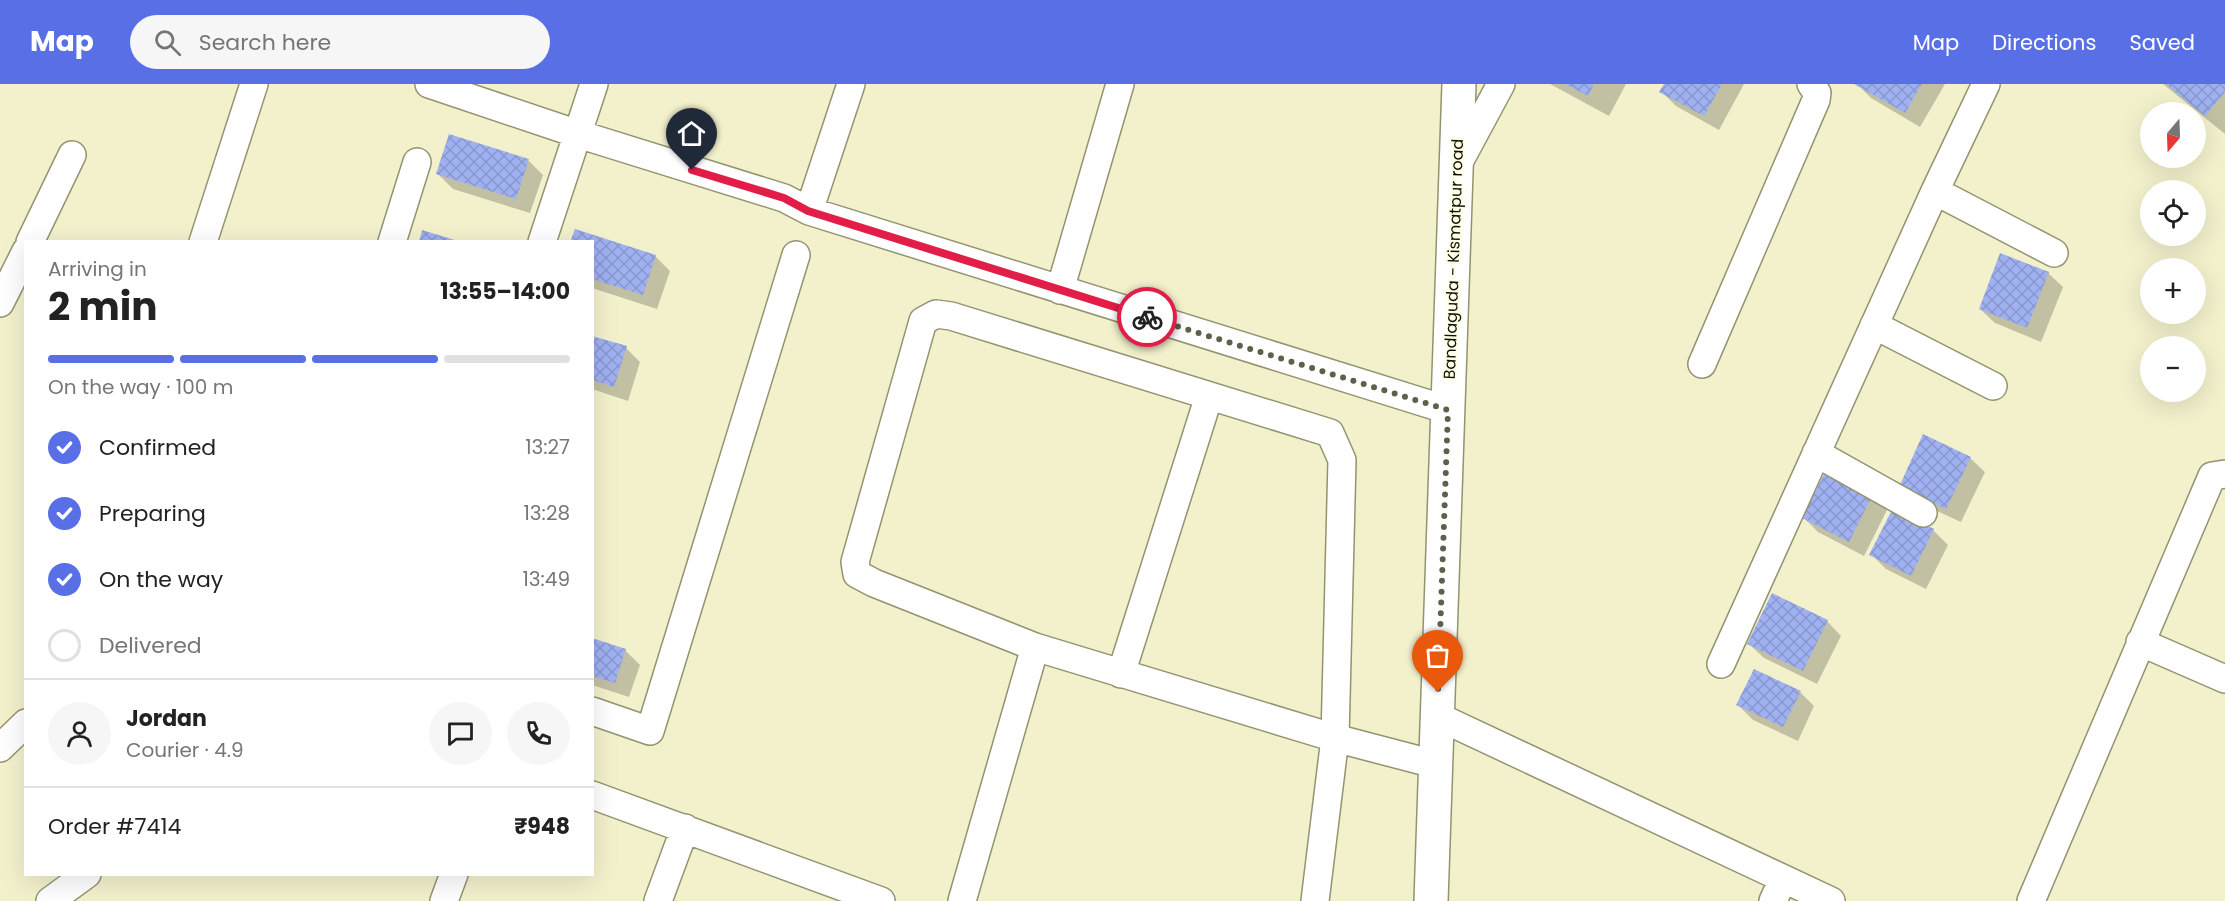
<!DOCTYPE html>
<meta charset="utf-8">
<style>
body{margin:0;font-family:Poppins,sans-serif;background:#f6f6f6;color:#222;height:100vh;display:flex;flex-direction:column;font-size:22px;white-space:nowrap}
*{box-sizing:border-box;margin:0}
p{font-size:20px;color:#767676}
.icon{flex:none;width:33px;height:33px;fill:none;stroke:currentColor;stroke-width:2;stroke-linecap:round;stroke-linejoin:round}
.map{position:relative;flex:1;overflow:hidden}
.panel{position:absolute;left:24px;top:156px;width:570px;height:636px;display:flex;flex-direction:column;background:#fff;border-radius:0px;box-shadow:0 6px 24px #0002}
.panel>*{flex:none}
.needle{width:39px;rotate:199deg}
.fabs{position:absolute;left:2140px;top:18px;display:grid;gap:12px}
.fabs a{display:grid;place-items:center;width:66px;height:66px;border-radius:50%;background:#fff;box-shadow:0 6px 24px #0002;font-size:30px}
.pin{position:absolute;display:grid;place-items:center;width:51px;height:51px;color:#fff;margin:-62px -26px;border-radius:50% 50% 50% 0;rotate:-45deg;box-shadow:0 0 6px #0007}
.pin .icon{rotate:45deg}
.courier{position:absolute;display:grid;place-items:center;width:60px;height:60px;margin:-30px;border:4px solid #e11d48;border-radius:50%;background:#fff;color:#222;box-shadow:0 2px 8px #0007}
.overview em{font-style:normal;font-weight:700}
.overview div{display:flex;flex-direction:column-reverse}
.overview{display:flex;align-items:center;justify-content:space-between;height:102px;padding:0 24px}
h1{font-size:39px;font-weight:700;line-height:45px}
.bar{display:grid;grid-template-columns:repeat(4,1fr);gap:9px 6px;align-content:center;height:72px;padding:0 24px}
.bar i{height:8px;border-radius:4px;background:#e0e0e0}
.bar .current{background:#596fe5}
.bar p{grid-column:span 4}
.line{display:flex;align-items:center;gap:15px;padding:0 24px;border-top:2px solid #e0e0e0}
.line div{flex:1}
.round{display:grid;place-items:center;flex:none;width:63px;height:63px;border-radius:32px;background:#f6f6f6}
ol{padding:0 24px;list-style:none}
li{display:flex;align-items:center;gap:18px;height:66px}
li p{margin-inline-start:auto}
li .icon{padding:6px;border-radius:50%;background:#596fe5;color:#fff;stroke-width:4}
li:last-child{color:#767676}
li i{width:33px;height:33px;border:3px solid #e0e0e0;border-radius:50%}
header{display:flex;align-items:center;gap:36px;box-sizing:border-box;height:84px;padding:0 30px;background:#596fe5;color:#fff}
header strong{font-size:28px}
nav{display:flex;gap:33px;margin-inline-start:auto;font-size:21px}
.search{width:420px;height:54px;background:#f6f6f6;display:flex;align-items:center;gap:15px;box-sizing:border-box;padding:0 21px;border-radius:33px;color:#767676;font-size:22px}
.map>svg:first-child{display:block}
</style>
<header>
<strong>Map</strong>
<div class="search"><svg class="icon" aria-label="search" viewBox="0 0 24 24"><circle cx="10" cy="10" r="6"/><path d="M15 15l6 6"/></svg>Search here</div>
<nav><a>Map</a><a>Directions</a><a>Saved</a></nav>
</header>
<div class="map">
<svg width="2225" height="817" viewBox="0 0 2225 817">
<defs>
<pattern id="building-cross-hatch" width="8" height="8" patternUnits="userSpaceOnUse" patternTransform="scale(1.5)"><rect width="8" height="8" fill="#9fb1f1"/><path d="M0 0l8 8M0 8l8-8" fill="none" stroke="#8897cd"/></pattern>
</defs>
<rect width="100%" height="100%" fill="#f3f1cc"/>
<!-- shadow -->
<path fill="#0003" d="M1550 0H1626L1609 32Z
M1665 0H1744L1719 46 1676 22 1661 7Z
M1857 0H1945L1920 43 1871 14Z
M2163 0H2225V50Z
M528 76 543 91 530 129 453 105 438 90Z
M576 147 655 172 670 187 657 225 592 204V158Z
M2048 189 2063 203 2041 258 1995 239 1980 225Z
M592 253 626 264 640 278 628 317 592 305Z
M1970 374 1985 388 1961 438 1915 417Z
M1828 386 1888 424 1864 472 1818 448 1804 434Z
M1894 426 1934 447 1948 461 1926 505 1886 485 1871 470Z
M1827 537 1841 552 1817 600 1764 574 1749 560Z
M592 555 625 566 640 581 629 613 592 601Z
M1800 608 1814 622 1798 657 1753 636 1738 621Z"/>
<!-- building -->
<path fill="url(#building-cross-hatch)" d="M1565 0H1594L1588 12Z
M1664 0H1722L1704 32 1659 8Z
M1854 0H1922L1905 29Z
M2166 0H2225V8L2205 32Z
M449 50 529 75 516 115 436 90Z
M575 145 656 171 643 211 592 195V158H570Z
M422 146 458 157 457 158H419Z
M2000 169 2049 188 2027 244 1979 225Z
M592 252 627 262 614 303 592 296Z
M1923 350 1971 373 1946 425 1899 403Z
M1827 384 1874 408 1849 458 1802 434Z
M1893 424 1934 445 1911 492 1869 471Z
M1772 509 1828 536 1803 587 1747 560Z
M592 554 626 565 615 599 592 592Z
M1754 585 1801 607 1783 643 1736 621Z"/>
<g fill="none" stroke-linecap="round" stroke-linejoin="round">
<!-- minor casing -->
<g stroke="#949370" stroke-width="30">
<path id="minor" d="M429 0 578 50 784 114 809 127 1448 326
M1458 80 1501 0
M1935 107 2054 169
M809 127 851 0
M30 158 72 71
M203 158 254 0
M392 158 417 78
M542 158 594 0
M1060 206 1120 0
M0 219 26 167
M1874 241 1993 302
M1702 280 1816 16 1817 9 1811 0
M1816 369 1923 429
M2140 558 2225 595
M1035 563 874 499 857 490 855 478 923 237 936 230 951 232 1330 349 1342 376 1335 654 1315 817
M1721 580 1935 107 1986 0
M1121 590 1209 312
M592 627 650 647 796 171
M1437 632 1831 817
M0 664 26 639
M592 711 881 817
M50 817 87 790
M444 817 454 790
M658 817 685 744
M962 817 1035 563 1335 654 1438 681
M1773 817 1783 795
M2031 817 2212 392 2225 390"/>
</g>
<!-- tertiary casing -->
<g stroke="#949370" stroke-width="36">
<path id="tertiary" d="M1431 817 1459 0"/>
</g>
<!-- minor -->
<use href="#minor" stroke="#fff" stroke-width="27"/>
<!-- tertiary -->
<use href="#tertiary" stroke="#fff" stroke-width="33"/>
</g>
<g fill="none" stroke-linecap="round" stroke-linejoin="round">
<!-- done -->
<path stroke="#605f4a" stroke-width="6" stroke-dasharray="0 10.8" d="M1147 233 1448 326 1438 608"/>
<!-- route -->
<path stroke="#e11d48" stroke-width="8" d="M692 86 784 114 808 127 1147 233"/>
</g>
<g text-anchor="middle" stroke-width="4.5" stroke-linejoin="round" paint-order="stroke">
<!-- street labels -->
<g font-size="16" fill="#111104" stroke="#fffee7">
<text transform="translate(1453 175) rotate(-88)" y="6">Bandlaguda - Kismatpur road</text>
</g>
</g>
</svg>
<div class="fabs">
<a><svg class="needle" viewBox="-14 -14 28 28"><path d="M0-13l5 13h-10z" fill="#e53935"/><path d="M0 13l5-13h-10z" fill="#767676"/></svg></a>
<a><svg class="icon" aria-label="locate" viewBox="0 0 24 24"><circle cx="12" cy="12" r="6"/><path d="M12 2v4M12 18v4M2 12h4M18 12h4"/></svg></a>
<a>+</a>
<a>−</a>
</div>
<div class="pin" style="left:1438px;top:608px;background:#ea580c"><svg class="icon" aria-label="bag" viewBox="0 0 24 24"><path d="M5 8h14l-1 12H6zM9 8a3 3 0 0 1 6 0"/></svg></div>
<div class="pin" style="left:692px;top:86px;background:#1f2937"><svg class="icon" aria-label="home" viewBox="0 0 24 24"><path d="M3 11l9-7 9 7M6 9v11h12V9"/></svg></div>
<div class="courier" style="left:1147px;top:233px"><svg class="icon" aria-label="bike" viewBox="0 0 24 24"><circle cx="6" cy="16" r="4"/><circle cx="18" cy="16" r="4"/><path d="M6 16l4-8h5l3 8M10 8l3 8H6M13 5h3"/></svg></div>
<section class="panel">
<div class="overview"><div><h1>2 min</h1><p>Arriving in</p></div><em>13:55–14:00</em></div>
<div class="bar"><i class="current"></i><i class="current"></i><i class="current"></i><i></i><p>On the way · 100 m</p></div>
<ol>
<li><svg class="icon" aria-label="check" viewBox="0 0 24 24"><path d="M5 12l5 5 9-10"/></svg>Confirmed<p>13:27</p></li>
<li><svg class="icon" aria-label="check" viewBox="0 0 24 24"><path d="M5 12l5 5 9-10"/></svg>Preparing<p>13:28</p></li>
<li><svg class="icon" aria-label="check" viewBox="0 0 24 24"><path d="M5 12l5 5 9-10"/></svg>On the way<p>13:49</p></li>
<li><i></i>Delivered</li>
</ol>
<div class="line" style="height:108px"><a class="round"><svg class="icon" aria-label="person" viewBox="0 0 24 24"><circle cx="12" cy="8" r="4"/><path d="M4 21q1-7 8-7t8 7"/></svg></a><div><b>Jordan</b><p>Courier · 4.9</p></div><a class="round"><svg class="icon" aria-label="chat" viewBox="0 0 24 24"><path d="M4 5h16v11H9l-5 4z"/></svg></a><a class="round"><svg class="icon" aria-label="phone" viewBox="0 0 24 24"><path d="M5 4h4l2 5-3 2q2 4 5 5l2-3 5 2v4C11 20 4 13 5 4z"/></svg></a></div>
<div class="line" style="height:78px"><div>Order #7414</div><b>₹948</b></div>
</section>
</div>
